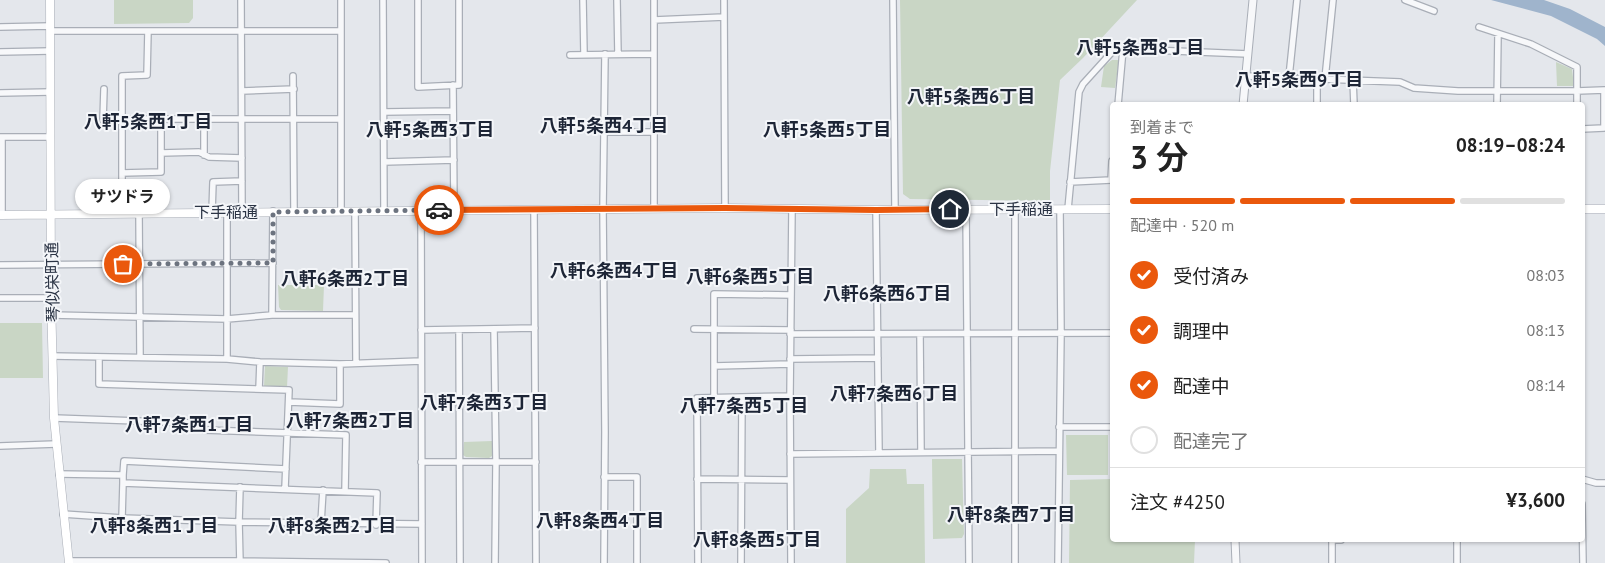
<!DOCTYPE html>
<html lang="ja">
<meta charset="utf-8">
<style>
body{margin:0;font-family:"PT Sans","Noto Sans JP",sans-serif;background:#f2f2f2;color:#222;height:100vh;display:flex;flex-direction:column;font-size:19px;white-space:nowrap}
*{box-sizing:border-box;margin:0}
p{font-size:16px;color:#767676}
.icon{flex:none;width:28px;height:28px;fill:none;stroke:currentColor;stroke-width:2;stroke-linecap:round;stroke-linejoin:round}
.map{position:relative;flex:1;overflow:hidden}
.panel{position:absolute;left:1110px;top:102px;width:475px;height:440px;display:flex;flex-direction:column;background:#fff;border-radius:5px;box-shadow:0 1px 4px #0004}
.panel>*{flex:none}
.pin{position:absolute;display:grid;place-items:center;width:42px;height:42px;color:#fff;margin:-21px;border:2px solid #fff;border-radius:50%;box-shadow:0 1px 5px #0007}
.courier{position:absolute;display:grid;place-items:center;width:50px;height:50px;margin:-25px;border:4px solid #ea580c;border-radius:50%;background:#fff;color:#222;box-shadow:0 1px 6px #0007}
.bubble{position:absolute;height:35px;border-radius:18px;background:#fff;box-shadow:0 1px 4px #0004;font-size:16px;font-weight:700;line-height:35px;text-align:center}
.head em{font-style:normal;font-weight:700}
.head div{display:flex;flex-direction:column-reverse}
.head{display:flex;align-items:center;justify-content:space-between;height:85px;padding:0 20px}
h1{font-size:32px;font-weight:700;line-height:38px}
.bar{display:grid;grid-template-columns:repeat(4,1fr);gap:8px 5px;align-content:center;height:60px;padding:0 20px}
.bar i{height:6px;border-radius:4px;background:#e0e0e0}
.bar .on{background:#ea580c}
.bar p{grid-column:span 4}
.line{display:flex;align-items:center;gap:12px;padding:0 20px;border-top:1px solid #e0e0e0}
.line div{flex:1}
ol{padding:0 20px;list-style:none}
li{display:flex;align-items:center;gap:15px;height:55px}
li p{margin-inline-start:auto}
li .icon{padding:5px;border-radius:50%;background:#ea580c;color:#fff;stroke-width:4}
li:last-child{color:#767676}
li i{width:28px;height:28px;border:2px solid #e0e0e0;border-radius:50%}
.map>svg:first-child{display:block}
</style>
<div class="map">
<svg width="1605" height="563" viewBox="0 0 1605 563">
<rect width="100%" height="100%" fill="#e4e7ec"/>
<!-- green -->
<path fill="#c9d6c5" d="M114 0H193V18L189 23 114 24Z
M900 0H1137L1083 58 1060 80 1050 171V201L910 199 903 194Z
M1112 60H1119L1115 88 1101 87 1104 66Z
M1556 62 1572 69 1574 86H1557Z
M278 285H324L323 311 281 310 279 307Z
M0 323H42L43 378H0Z
M265 366 288 367 287 387 264 386Z
M1066 435H1108V475H1067Z
M492 441V456L489 458 466 457 463 455 464 442Z
M932 459H962L964 534 962 538 933 539Z
M870 469H906L907 484H924L925 563H846V509L869 488Z
M1112 479V540H1195L1194 563H1069L1070 480Z"/>
<!-- water -->
<path fill="#9fb4cc" d="M1491 0H1544L1570 9 1605 27V46L1597 39 1551 16Z"/>
<g fill="none" stroke-linecap="round" stroke-linejoin="round">
<!-- minor casing -->
<g stroke="#a9aeb7" stroke-width="8">
<path id="minor" d="M241 0 242 212
M341 0V211
M383 0 384 211
M418 0V87L459 85V0
M583 0 584 54
M617 0 618 54
M654 0V209
M724 0 725 208
M893 0 895 210
M1405 0 1434 11
M654 20 724 17
M0 27 50 26
M1479 27 1531 44 1577 67V91L1604 90V128L1582 129
M50 31H341
M0 52 50 51
M570 55 654 54
M293 76 294 211
M1246 76 1400 82 1414 88 1458 91H1577V105
M1289 77 1297 0
M1325 79 1333 0
M1353 80 1354 105
M453 85 454 210
M104 89 103 120 122 119V76L147 75 148 31
M242 91 294 89
M0 93 50 92
M1118 105 1123 49
M1317 105V79
M1497 105 1498 34
M384 112 453 111
M604 132H654
M0 137H51
M161 153 199 152 209 157 242 158
M204 155V120
M384 162 454 160
M122 173 161 172V120
M1070 182 1111 180 1112 161
M966 209 969 563
M1068 209 1079 92 1083 84 1112 52 1118 49H1126L1248 54
M421 210 422 563
M534 210 536 563
M876 210 879 453
M355 211 356 363
M212 212 213 182 242 181
M227 212V359
M122 213V119H341
M139 213 140 357
M2 215V137
M0 265 273 263
M0 298H51
M52 315 227 319 272 315H355
M272 315 273 211
M494 329 496 462 495 563
M694 329 791 330
M421 330 535 328
M459 330 460 563
M790 334 1112 333
M920 334 921 452
M52 356 227 359 260 362 340 364 421 361
M99 357V384L289 390 285 488
M790 359 878 358
M714 366 790 364
M259 389 260 362
M714 397V294L791 295
M289 402 340 404V364
M54 418 193 423 204 430 346 435 345 491
M1059 427H1112
M0 446 56 444
M790 454 1059 451
M421 462H536
M59 474 123 475 124 461 286 469
M123 475V483L377 493 376 525
M604 477H637V563
M697 479 790 480
M1582 479 1596 483H1605
M240 487 239 522 240 563
M1582 504 1583 563
M63 514 122 518 239 522 422 524
M122 518 123 483
M321 523 323 490
M1332 540H1341
M1457 540V563
M69 561H240L386 563
M604 563 605 432 603 209 605 54
M698 563 697 398 790 396
M741 563 742 397
M791 563 790 396 792 209
M1015 563V209
M1058 563 1061 333 1060 209
M1332 563V540"/>
</g>
<!-- tertiary casing -->
<g stroke="#a9aeb7" stroke-width="9">
<path id="tertiary" d="M1243 105 1253 0
M1235 540 1236 563"/>
</g>
<!-- secondary casing -->
<g stroke="#a9aeb7" stroke-width="9">
<path id="secondary" d="M50 0 51 298 54 418 69 563
M1582 209H1605
M0 215 725 208 876 210 1112 209"/>
</g>
<!-- minor -->
<use href="#minor" stroke="#f7f8fa" stroke-width="5.5"/>
<!-- tertiary -->
<use href="#tertiary" stroke="#f7f8fa" stroke-width="7"/>
<!-- secondary -->
<use href="#secondary" stroke="#fff" stroke-width="8"/>
</g>
<g fill="none" stroke-linecap="round" stroke-linejoin="round">
<!-- done -->
<path stroke="#6c737f" stroke-width="5" stroke-dasharray="0 9" d="M123 264 273 263V212L439 210"/>
<!-- route -->
<path stroke="#ea580c" stroke-width="6" d="M439 210 725 208 876 210 950 209"/>
</g>
<g text-anchor="middle" stroke-width="4" stroke-linejoin="round" paint-order="stroke">
<!-- street labels -->
<g font-size="16" fill="#2b3445" stroke="#f4f6f9">
<text x="1021" y="215">下手稲通</text>
<text x="226" y="218">下手稲通</text>
<text transform="translate(52 282) rotate(-91)" y="6">琴似栄町通</text>
</g>
<!-- neighbourhood labels -->
<g font-size="18" font-weight="bold" fill="#1d2536" stroke="#f4f6f9">
<text x="1140" y="54">八軒5条西8丁目</text>
<text x="1299" y="86">八軒5条西9丁目</text>
<text x="971" y="103">八軒5条西6丁目</text>
<text x="148" y="128">八軒5条西1丁目</text>
<text x="604" y="132">八軒5条西4丁目</text>
<text x="430" y="136">八軒5条西3丁目</text>
<text x="827" y="136">八軒5条西5丁目</text>
<text x="614" y="277">八軒6条西4丁目</text>
<text x="750" y="283">八軒6条西5丁目</text>
<text x="345" y="285">八軒6条西2丁目</text>
<text x="887" y="300">八軒6条西6丁目</text>
<text x="894" y="400">八軒7条西6丁目</text>
<text x="484" y="409">八軒7条西3丁目</text>
<text x="744" y="412">八軒7条西5丁目</text>
<text x="350" y="427">八軒7条西2丁目</text>
<text x="189" y="431">八軒7条西1丁目</text>
<text x="1011" y="521">八軒8条西7丁目</text>
<text x="600" y="527">八軒8条西4丁目</text>
<text x="154" y="532">八軒8条西1丁目</text>
<text x="332" y="532">八軒8条西2丁目</text>
<text x="757" y="546">八軒8条西5丁目</text>
</g>
</g>
</svg>
<div class="pin" style="left:123px;top:264px;background:#ea580c"><svg class="icon" aria-label="bag" viewBox="0 0 24 24"><path d="M5 8h14l-1 12H6zM9 8a3 3 0 0 1 6 0"/></svg></div>
<div class="pin" style="left:950px;top:209px;background:#1f2937"><svg class="icon" aria-label="home" viewBox="0 0 24 24"><path d="M3 11l9-7 9 7M6 9v11h12V9"/></svg></div>
<div class="courier" style="left:439px;top:210px"><svg class="icon" aria-label="car" viewBox="0 0 24 24"><path d="M5 17H2v-5l4-1 3-4h7l3 4 3 1v5h-3M9 17h6M6 11h13"/><circle cx="7" cy="17" r="2"/><circle cx="17" cy="17" r="2"/></svg></div>
<div class="bubble" style="left:75px;top:179px;width:95px">サツドラ</div>
<section class="panel">
<div class="head"><div><h1>3 分</h1><p>到着まで</p></div><em>08:19–08:24</em></div>
<div class="bar"><i class="on"></i><i class="on"></i><i class="on"></i><i></i><p>配達中 · 520 m</p></div>
<ol>
<li><svg class="icon" aria-label="check" viewBox="0 0 24 24"><path d="M5 12l5 5 9-10"/></svg>受付済み<p>08:03</p></li>
<li><svg class="icon" aria-label="check" viewBox="0 0 24 24"><path d="M5 12l5 5 9-10"/></svg>調理中<p>08:13</p></li>
<li><svg class="icon" aria-label="check" viewBox="0 0 24 24"><path d="M5 12l5 5 9-10"/></svg>配達中<p>08:14</p></li>
<li><i></i>配達完了</li>
</ol>
<div class="line" style="height:65px"><div>注文 #4250</div><b>¥3,600</b></div>
</section>
</div>
